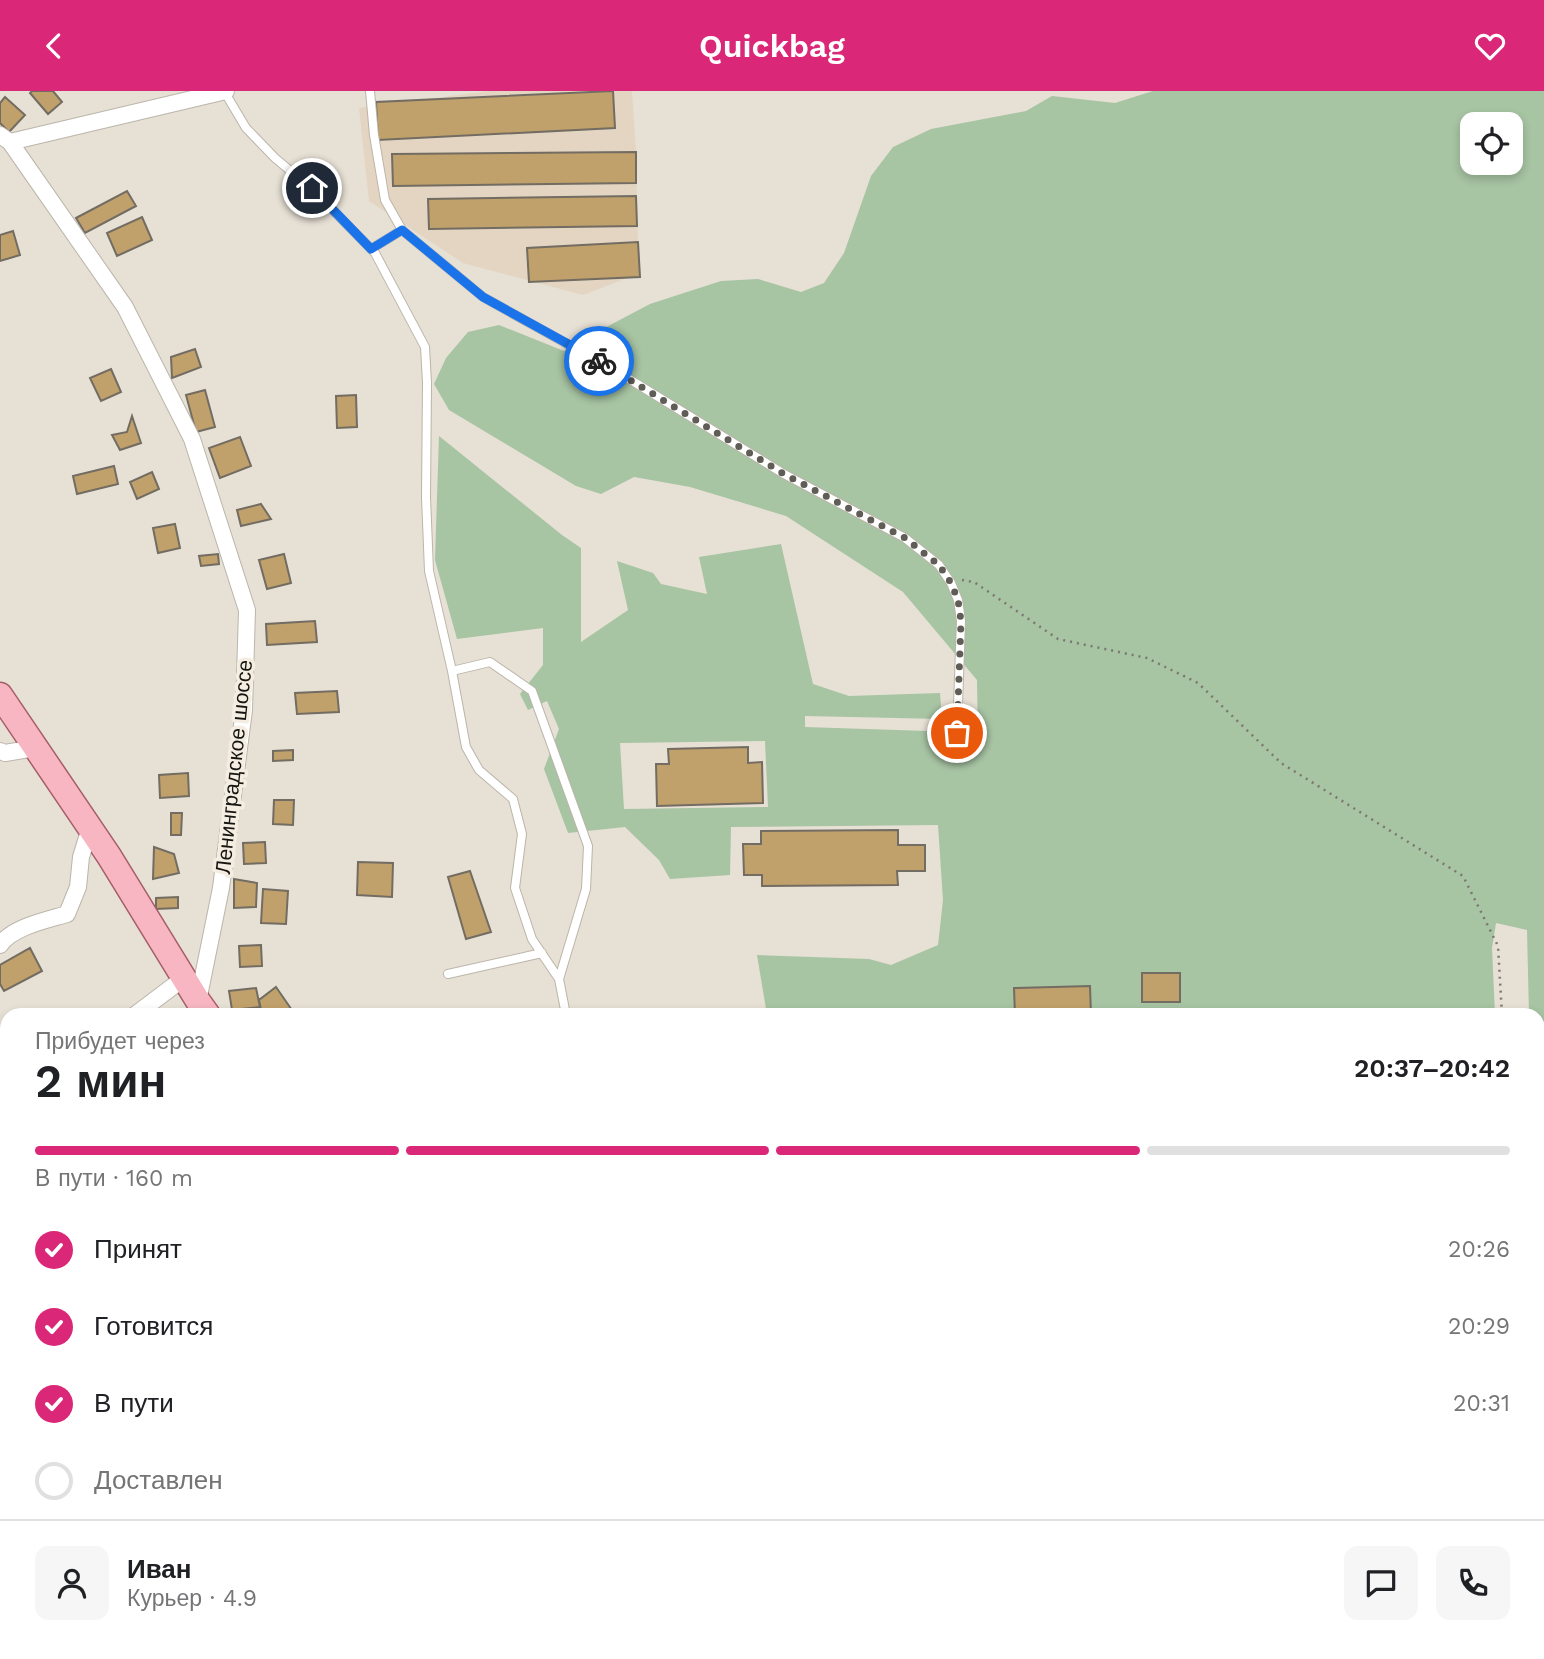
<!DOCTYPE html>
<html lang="ru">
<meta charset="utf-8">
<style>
body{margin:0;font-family:"Work Sans",sans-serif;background:#f6f6f6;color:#202124;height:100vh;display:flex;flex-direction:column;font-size:26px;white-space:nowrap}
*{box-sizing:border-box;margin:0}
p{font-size:23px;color:#757577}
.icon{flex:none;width:38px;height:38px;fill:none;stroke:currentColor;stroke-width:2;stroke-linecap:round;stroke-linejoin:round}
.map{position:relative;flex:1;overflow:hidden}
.panel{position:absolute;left:0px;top:917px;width:1545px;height:651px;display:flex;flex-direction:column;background:#fff;border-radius:21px 21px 0 0;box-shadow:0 4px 10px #0003}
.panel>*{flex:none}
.fabs{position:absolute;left:1460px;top:21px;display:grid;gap:14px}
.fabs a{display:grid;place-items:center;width:63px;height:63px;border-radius:14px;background:#fff;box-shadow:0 4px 10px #0003;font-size:35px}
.pin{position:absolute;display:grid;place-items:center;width:60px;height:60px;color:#fff;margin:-30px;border:4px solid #fff;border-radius:50%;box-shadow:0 2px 7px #0007}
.courier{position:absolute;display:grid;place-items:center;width:70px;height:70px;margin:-35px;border:5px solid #1a73e8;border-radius:50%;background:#fff;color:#222;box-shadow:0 2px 9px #0007}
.summary em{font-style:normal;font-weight:600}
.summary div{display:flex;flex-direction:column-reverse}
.summary{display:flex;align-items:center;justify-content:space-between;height:119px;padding:0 35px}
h1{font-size:46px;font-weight:600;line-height:52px}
.bar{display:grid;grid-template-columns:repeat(4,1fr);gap:10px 7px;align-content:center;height:84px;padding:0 35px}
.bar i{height:9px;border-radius:5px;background:#e0e0e0}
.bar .on{background:#db2777}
.bar p{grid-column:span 4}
.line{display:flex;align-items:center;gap:18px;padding:0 35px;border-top:2px solid #e0e0e0}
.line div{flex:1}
.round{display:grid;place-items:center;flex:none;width:74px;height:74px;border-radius:14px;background:#f6f6f6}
ol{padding:0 35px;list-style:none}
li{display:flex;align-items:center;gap:21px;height:77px}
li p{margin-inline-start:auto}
li .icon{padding:7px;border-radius:50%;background:#db2777;color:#fff;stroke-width:4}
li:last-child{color:#757577}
li i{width:38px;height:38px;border:4px solid #e0e0e0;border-radius:50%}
header{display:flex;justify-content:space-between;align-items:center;height:91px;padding:0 35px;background:#db2777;color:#fff;font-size:32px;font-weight:600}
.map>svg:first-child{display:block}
</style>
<header><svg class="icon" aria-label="back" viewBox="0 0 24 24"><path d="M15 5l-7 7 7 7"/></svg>Quickbag<svg class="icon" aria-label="heart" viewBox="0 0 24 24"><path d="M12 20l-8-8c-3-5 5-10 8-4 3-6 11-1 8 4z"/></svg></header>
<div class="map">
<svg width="1544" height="1568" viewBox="0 0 1544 1568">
<rect width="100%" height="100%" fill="#e7e0d5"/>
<!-- industrial -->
<path fill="#e3d5c2" d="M489 0H632L636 61 638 151 635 184 583 204 463 172 369 110 359 17Z"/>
<!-- green -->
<path fill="#a7c4a3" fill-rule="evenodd" d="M1153 0H1544V1396L1538 1210V924H1529L1527 839 1496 832 1492 857 1495 924H767L757 864 869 868 891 874 938 854 943 809 938 734 731 736 730 784 670 788 659 769 625 736 568 742 544 678 559 638 547 610 528 619 520 603 543 574V537L457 548 435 469 439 345 562 444 581 457V551L628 519 617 470 653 482 661 493 707 503 699 466 781 453 813 593 849 605 940 602 942 628 805 625V636L927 640 930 651 978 647 977 589 903 501 786 425 690 396 634 386 601 403 576 395 449 319 434 293 446 267 468 241 499 234 564 260 612 233 650 213 721 190 758 188 801 201 824 192 844 162 871 85 893 56 931 38 1026 20 1052 5 1115 12ZM1472 33H1510V72H1472ZM765 650 768 716 624 718 620 652Z
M1538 1434H1544V1568H1037L1055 1561H1538Z
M915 1561H948L960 1568H877Z"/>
<!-- building -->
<path fill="#c1a16b" stroke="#726c62" stroke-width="2" d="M32 0H53L62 11 48 23 30 2Z
M613 0 615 37 378 49 376 11Z
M5 6 25 24 9 41 0 32V12Z
M636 61V92L393 95 392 63Z
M127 100 136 115 85 142 76 127Z
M636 105 637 135 429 138 428 108Z
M142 126 152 149 117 165 107 142Z
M13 140 20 164 0 170V144Z
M638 151 640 186 529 191 527 157Z
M195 258 201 276 172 287 171 266Z
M111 278 121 301 101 310 90 287Z
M205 299 215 336 196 341 186 304Z
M356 304 357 336 337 337 336 305Z
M132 325 141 352 120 359 112 344 127 341Z
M240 346 251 375 220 387 209 357Z
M114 375 118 393 77 403 73 385Z
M152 381 159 398 137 408 130 391Z
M261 413 271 428 241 435 237 419Z
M175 433 180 457 158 462 153 437Z
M218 463 219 473 201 475 199 465Z
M284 463 291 492 267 498 259 469Z
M315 530 317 551 267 554 266 533Z
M337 600 339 621 297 623 295 602Z
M748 656V672L762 671 763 712 657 715 656 673H669L668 658Z
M293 659V669L273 670V660Z
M188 682 189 705 160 707 159 684Z
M274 709H294L293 734 273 733Z
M171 722H182L181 744H171Z
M898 739V754H925V780H897L898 794 762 795V784H744L743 753H761V740Z
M265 751 266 772 244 773 243 752Z
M154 756 174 763 179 782 153 788Z
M358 771 393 772 392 806 357 804Z
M470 780 491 841 466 848 448 786Z
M234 788 257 792 256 816 234 817Z
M263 798 288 800 286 833 261 832Z
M178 806V817L156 818V807Z
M261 854 262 875 240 876 239 855Z
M30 857 42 880 4 900 0 893V874Z
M1142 882H1180V911H1142Z
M1090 895 1091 924H1015L1014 897Z
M276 896 294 922 262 924 259 909Z
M256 897 260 916 232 919 229 900Z"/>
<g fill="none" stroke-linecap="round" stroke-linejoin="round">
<!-- lane casing -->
<g stroke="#bbb5aa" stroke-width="10">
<path id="lane" d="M224 0 246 37 275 67 312 98 375 162 425 256 427 292 426 406 429 480 452 580 490 571 532 600 588 755 586 798 559 888 566 924
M370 0 374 44 385 109 402 139
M371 158 402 139 483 206 616 280 784 383 905 447 939 474 951 492 958 509 961 530 957 642
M452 580 466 656 479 679 513 708 522 743 515 797 532 848 559 888
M448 883 542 862
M620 1561 625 1568"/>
</g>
<!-- street casing -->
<g stroke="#bbb5aa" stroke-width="18">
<path id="street" d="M0 44 10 51 125 216 192 348 247 519 244 619 221 797 198 910
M10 51 226 0
M0 660 5 662 35 657
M0 854C12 836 47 829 67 823L78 796 81 766 90 737
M135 924 184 887
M0 968 7 967
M711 1568 723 1561"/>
</g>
<!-- primary casing -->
<g stroke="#a55e68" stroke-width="27">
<path id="primary" d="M0 604 109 765 198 910 208 924
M660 1561 663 1568"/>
</g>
<!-- path -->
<path stroke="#7c7871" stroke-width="2.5" stroke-dasharray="2 5" stroke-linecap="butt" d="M962 489 974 491 1058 548 1147 567 1198 592 1281 672 1463 785 1498 855 1502 924
M1538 1421H1544
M1517 1561 1518 1568
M1015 1568 1036 1561"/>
<!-- lane -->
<use href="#lane" stroke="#fff" stroke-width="8"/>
<!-- street -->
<use href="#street" stroke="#fff" stroke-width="16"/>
<!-- primary -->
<use href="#primary" stroke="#f7b6c1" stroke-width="24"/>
</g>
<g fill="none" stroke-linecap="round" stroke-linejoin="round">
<!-- done -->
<path stroke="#605c56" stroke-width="7" stroke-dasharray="0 12.6" d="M599 270 784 383 905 447 939 474 951 492 958 509 961 530 957 642"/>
<!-- route -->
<path stroke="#1a73e8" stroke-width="9" d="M312 97 371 158 402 139 483 206 599 270"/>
</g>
<g text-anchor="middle" stroke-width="7" stroke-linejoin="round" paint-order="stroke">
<!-- street labels -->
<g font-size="21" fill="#171511" stroke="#f4ede2">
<text transform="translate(234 676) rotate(-84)" y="7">Ленинградское шоссе</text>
</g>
</g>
</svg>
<div class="fabs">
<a><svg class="icon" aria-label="locate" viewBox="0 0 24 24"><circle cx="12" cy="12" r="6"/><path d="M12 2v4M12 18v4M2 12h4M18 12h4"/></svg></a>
</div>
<div class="pin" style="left:957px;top:642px;background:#ea580c"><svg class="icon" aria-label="bag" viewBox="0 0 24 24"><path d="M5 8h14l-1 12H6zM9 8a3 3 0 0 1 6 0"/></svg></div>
<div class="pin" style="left:312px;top:97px;background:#1f2937"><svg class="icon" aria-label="home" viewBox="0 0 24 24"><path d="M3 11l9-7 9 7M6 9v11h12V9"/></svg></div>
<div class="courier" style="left:599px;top:270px"><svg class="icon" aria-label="bike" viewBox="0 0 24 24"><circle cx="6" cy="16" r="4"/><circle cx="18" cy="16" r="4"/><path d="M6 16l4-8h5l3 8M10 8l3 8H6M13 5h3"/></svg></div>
<section class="panel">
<div class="summary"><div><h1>2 мин</h1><p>Прибудет через</p></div><em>20:37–20:42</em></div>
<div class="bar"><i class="on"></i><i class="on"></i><i class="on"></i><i></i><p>В пути · 160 m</p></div>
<ol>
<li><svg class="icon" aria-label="check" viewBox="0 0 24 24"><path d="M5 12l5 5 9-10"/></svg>Принят<p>20:26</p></li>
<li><svg class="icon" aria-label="check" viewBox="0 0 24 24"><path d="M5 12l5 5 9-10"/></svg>Готовится<p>20:29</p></li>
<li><svg class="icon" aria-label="check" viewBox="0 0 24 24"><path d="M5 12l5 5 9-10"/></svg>В пути<p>20:31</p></li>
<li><i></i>Доставлен</li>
</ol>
<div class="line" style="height:126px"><a class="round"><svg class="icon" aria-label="person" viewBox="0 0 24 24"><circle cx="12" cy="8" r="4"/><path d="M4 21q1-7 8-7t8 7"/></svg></a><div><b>Иван</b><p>Курьер · 4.9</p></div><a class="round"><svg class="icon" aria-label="chat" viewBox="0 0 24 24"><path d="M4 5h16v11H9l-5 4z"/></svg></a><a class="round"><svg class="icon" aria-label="phone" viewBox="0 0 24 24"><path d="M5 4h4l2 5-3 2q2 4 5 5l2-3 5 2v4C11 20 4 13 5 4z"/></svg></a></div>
</section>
</div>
